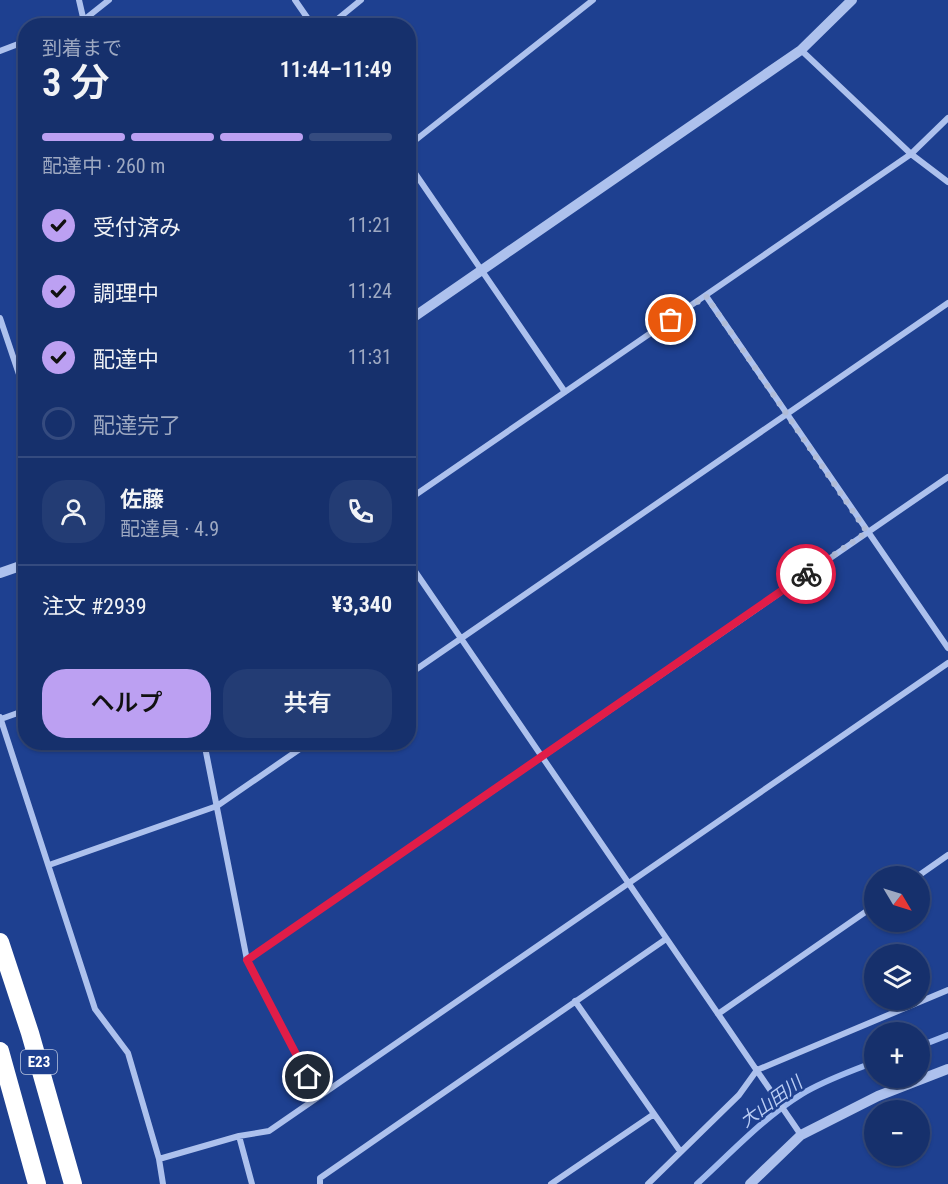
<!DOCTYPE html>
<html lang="ja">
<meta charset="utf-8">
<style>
body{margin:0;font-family:"Roboto Condensed","Noto Sans JP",sans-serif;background:#233c74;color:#f1f3f6;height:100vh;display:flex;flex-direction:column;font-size:22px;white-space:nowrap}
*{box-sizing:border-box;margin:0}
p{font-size:20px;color:#9ea9c2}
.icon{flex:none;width:33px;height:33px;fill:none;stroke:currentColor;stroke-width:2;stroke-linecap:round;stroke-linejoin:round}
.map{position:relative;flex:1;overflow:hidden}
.drawer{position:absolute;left:18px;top:18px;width:398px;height:732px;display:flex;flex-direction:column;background:#16306c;border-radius:24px;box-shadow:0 2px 4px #0004,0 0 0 2px #354b7f}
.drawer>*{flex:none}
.needle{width:39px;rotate:128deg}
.tools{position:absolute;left:864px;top:866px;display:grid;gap:12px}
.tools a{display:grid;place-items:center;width:66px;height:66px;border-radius:50%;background:#16306c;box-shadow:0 2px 4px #0004,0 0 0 2px #354b7f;font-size:30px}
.pin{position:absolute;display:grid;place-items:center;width:51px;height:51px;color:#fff;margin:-26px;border:3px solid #fff;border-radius:50%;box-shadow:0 2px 6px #0007}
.courier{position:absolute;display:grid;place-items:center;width:60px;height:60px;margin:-30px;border:4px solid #e11d48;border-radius:50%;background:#fff;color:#222;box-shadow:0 2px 8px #0007}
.summary em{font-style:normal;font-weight:600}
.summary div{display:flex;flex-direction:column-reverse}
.summary{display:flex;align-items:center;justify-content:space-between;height:102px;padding:0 24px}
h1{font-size:39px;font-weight:600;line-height:45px}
.bar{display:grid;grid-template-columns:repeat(4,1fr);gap:9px 6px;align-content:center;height:72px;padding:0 24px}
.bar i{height:8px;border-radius:4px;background:#354b7f}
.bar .active{background:#bca0f2}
.bar p{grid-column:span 4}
.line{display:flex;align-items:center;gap:15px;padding:0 24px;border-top:2px solid #354b7f}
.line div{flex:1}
.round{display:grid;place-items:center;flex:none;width:63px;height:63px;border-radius:24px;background:#233c74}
ol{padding:0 24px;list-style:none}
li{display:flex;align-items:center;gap:18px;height:66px}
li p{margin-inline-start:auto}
li .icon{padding:6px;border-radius:50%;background:#bca0f2;color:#111;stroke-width:4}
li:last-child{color:#9ea9c2}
li i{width:33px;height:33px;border:3px solid #354b7f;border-radius:50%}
.primary-button{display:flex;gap:12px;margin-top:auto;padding:12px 24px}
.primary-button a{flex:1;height:69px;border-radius:24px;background:#bca0f2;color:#111;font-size:24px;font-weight:600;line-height:69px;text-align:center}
.primary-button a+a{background:#233c74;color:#f1f3f6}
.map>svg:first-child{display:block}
</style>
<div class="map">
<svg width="948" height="1184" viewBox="0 0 948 1184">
<rect width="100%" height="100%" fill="#1e4090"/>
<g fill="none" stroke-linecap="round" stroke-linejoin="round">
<!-- stream -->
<path stroke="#a0baef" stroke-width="6" d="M920 1046 948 1035
M697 1184C731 1153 763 1118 802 1094 825 1080 850 1072 874 1062"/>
<!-- minor -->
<path stroke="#adc1ed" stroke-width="6" d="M79 0 85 26
M295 0 313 26
M69 26 85 19 109 0
M329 26 361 0
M801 50 911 154 948 182
M0 51 26 41
M408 146 593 0
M408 163 565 392
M706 296 948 648
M0 318 26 395
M408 500 911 154 948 118
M408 561 801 1135
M408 675 948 303
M0 717 95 1009 128 1053 159 1159 163 1184
M1 719 26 710
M204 742 247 960 318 1096
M49 865 217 806 310 742
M918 876 948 855
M247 960 948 477
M575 1001 680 1151
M718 1014 874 906
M239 1136 252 1184
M159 1159 239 1136 269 1131 948 663
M320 1184V1178L666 939
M551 1184 654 1114
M648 1184 739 1095 757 1070 948 990"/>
<!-- tertiary -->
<path stroke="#adc1ed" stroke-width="10" d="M408 321 801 50 852 0
M0 573 26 564
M750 1184 801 1135 878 1096 948 1069"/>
<!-- motorway -->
<path stroke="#fff" stroke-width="18" d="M0 942 30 1033 73 1184
M0 1051 37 1184"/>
</g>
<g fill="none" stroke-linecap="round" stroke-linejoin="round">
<!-- done -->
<path stroke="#b0bcd8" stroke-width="6" stroke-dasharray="0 10.8" d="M671 320 706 296 867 532 806 574"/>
<!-- route -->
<path stroke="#e11d48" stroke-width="8" d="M308 1077 247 960 806 574"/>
</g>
<g text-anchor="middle" stroke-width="5" stroke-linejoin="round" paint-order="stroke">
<!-- shield labels -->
<rect fill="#1e4090" stroke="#bcc6de" stroke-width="1.5" x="21" y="1050" width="36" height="24" rx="4.5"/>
<g font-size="15" font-weight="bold" fill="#fff">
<text x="39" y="1067">E23</text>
</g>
<!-- water labels -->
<g font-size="18" font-style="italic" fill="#b9ccf4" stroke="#1e4090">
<text transform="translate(771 1102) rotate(-36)" y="6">大山田川</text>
</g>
</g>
</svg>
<div class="tools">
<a><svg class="needle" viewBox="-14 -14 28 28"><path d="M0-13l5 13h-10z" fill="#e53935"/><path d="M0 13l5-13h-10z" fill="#9ea9c2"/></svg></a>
<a><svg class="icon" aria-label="layers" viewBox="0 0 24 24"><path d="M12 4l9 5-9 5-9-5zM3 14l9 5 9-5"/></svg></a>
<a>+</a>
<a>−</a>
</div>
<div class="pin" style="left:671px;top:320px;background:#ea580c"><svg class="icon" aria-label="bag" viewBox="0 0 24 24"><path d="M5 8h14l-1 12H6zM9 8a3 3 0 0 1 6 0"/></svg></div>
<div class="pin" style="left:308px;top:1077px;background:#1f2937"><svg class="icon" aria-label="home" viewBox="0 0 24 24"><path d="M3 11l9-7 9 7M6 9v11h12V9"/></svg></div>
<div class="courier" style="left:806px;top:574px"><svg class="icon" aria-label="bike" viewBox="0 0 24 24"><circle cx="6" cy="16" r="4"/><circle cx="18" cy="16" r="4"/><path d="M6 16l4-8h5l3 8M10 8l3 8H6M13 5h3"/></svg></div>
<section class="drawer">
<div class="summary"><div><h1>3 分</h1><p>到着まで</p></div><em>11:44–11:49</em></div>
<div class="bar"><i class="active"></i><i class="active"></i><i class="active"></i><i></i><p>配達中 · 260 m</p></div>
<ol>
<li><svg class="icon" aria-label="check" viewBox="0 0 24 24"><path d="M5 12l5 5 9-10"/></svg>受付済み<p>11:21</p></li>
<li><svg class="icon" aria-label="check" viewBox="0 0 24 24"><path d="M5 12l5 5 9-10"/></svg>調理中<p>11:24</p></li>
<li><svg class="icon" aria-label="check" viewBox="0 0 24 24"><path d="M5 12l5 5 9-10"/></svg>配達中<p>11:31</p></li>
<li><i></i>配達完了</li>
</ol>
<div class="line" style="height:108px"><a class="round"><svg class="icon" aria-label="person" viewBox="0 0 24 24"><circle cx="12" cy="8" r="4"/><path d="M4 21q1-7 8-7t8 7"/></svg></a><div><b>佐藤</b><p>配達員 · 4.9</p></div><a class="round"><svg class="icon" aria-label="phone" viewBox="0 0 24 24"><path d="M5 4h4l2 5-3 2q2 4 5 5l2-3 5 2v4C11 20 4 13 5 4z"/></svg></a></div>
<div class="line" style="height:78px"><div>注文 #2939</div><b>¥3,340</b></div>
<div class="primary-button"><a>ヘルプ</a><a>共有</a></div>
</section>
</div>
